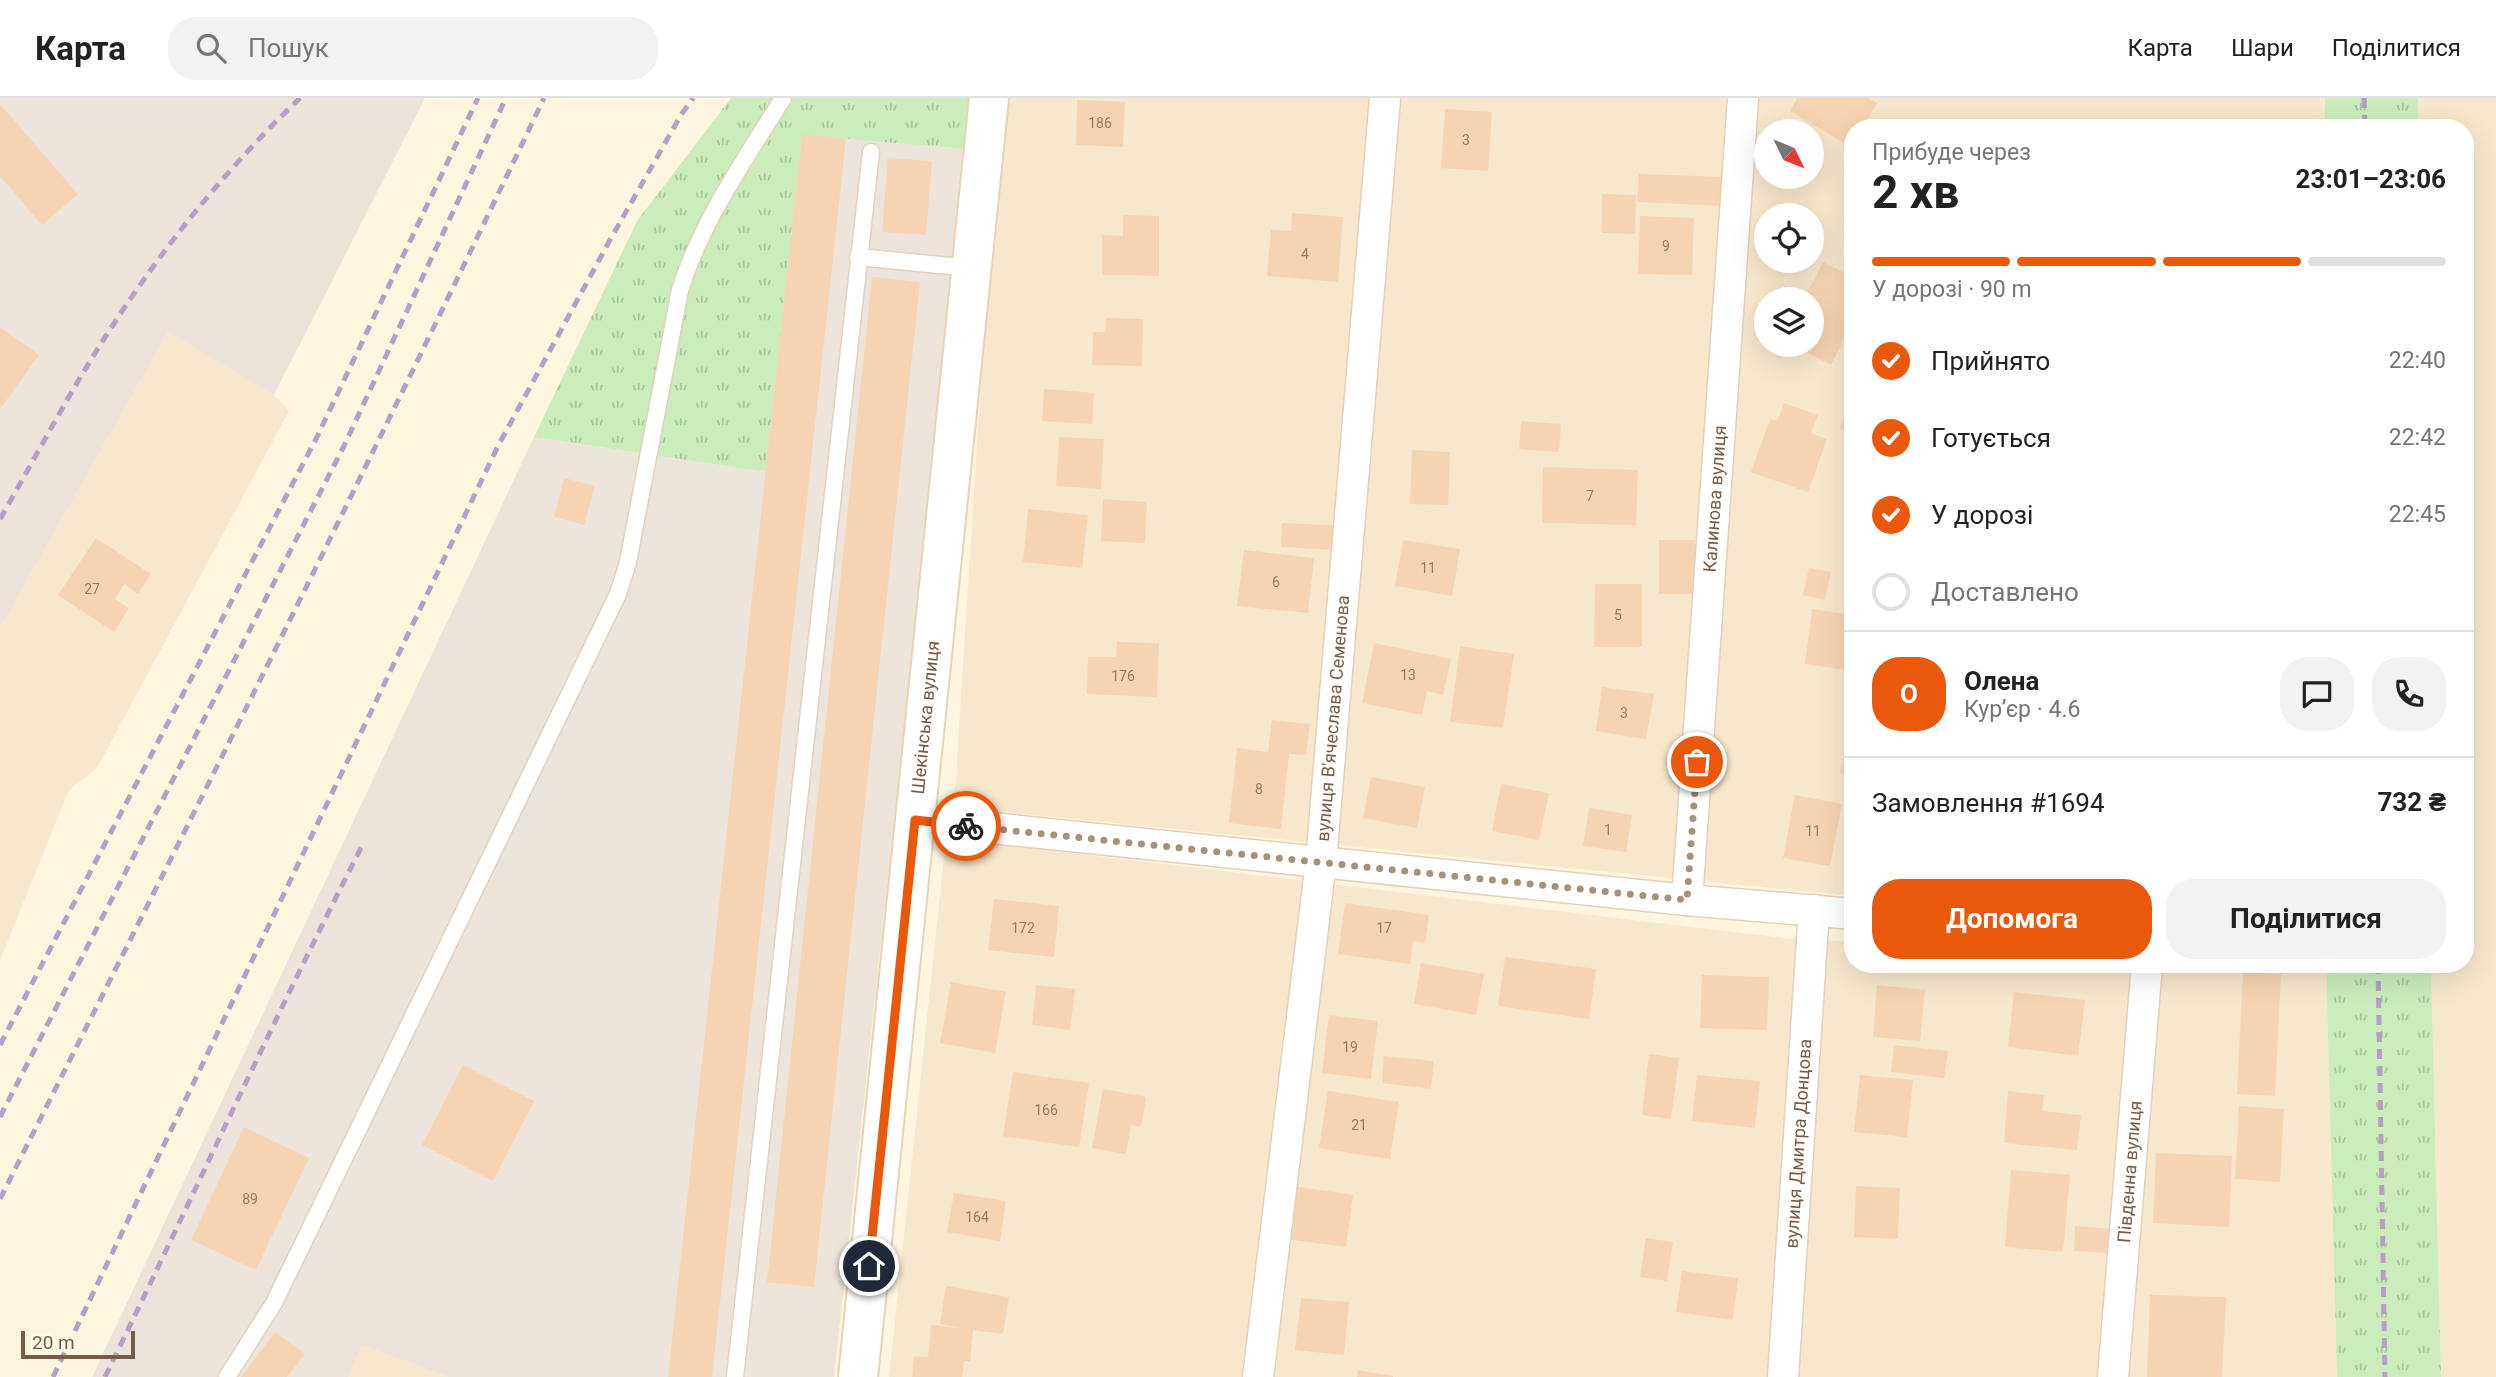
<!DOCTYPE html>
<html lang="uk">
<meta charset="utf-8">
<style>
body{margin:0;font-family:Roboto,sans-serif;background:#f2f2f2;color:#222;height:100vh;display:flex;flex-direction:column;font-size:26px;white-space:nowrap}
*{box-sizing:border-box;margin:0}
p{font-size:23px;color:#767676}
.icon{flex:none;width:38px;height:38px;fill:none;stroke:currentColor;stroke-width:2;stroke-linecap:round;stroke-linejoin:round}
.map{position:relative;flex:1;overflow:hidden}
.drawer{position:absolute;left:1844px;top:21px;width:630px;height:854px;display:flex;flex-direction:column;background:#fff;border-radius:28px;box-shadow:0 7px 28px #0002}
.drawer>*{flex:none}
.needle{width:46px;rotate:133deg}
.controls{position:absolute;left:1754px;top:21px;display:grid;gap:14px}
.controls a{display:grid;place-items:center;width:70px;height:70px;border-radius:50%;background:#fff;box-shadow:0 7px 28px #0002;font-size:35px}
.scale{position:absolute;left:21px;bottom:18px;width:114px;box-sizing:border-box;padding-left:7px;border:4px solid #775b44;border-top:0;font-size:19px;line-height:24px;white-space:nowrap;color:#775b44;-webkit-text-stroke:5px #fff8e7;paint-order:stroke}
.pin{position:absolute;display:grid;place-items:center;width:60px;height:60px;color:#fff;margin:-30px;border:4px solid #fff;border-radius:50%;box-shadow:0 2px 7px #0007}
.courier{position:absolute;display:grid;place-items:center;width:70px;height:70px;margin:-35px;border:5px solid #ea580c;border-radius:50%;background:#fff;color:#222;box-shadow:0 2px 9px #0007}
.head em{font-style:normal;font-weight:700}
.head div{display:flex;flex-direction:column-reverse}
.head{display:flex;align-items:center;justify-content:space-between;height:119px;padding:0 28px}
h1{font-size:46px;font-weight:700;line-height:52px}
.bar{display:grid;grid-template-columns:repeat(4,1fr);gap:10px 7px;align-content:center;height:84px;padding:0 28px}
.bar i{height:9px;border-radius:5px;background:#e0e0e0}
.bar .selected{background:#ea580c}
.bar p{grid-column:span 4}
.line{display:flex;align-items:center;gap:18px;padding:0 28px;border-top:2px solid #e0e0e0}
.line div{flex:1}
.round{display:grid;place-items:center;flex:none;width:74px;height:74px;border-radius:28px;background:#f2f2f2}
ol{padding:0 28px;list-style:none}
li{display:flex;align-items:center;gap:21px;height:77px}
li p{margin-inline-start:auto}
li .icon{padding:7px;border-radius:50%;background:#ea580c;color:#fff;stroke-width:4}
li:last-child{color:#767676}
li i{width:38px;height:38px;border:4px solid #e0e0e0;border-radius:50%}
.cta{display:flex;gap:14px;margin-top:auto;padding:14px 28px}
.cta a{flex:1;height:80px;border-radius:28px;background:#ea580c;color:#fff;font-size:28px;font-weight:700;line-height:80px;text-align:center}
.cta a+a{background:#f2f2f2;color:#222}
header{display:flex;align-items:center;gap:42px;box-sizing:border-box;height:98px;padding:0 35px;background:#fff;border-bottom:2px solid #e0e0e0}
header strong{font-size:33px}
nav{display:flex;gap:38px;margin-inline-start:auto;font-size:24px}
.search{width:490px;height:63px;background:#f2f2f2;display:flex;align-items:center;gap:18px;box-sizing:border-box;padding:0 24px;border-radius:28px;color:#767676;font-size:26px}
.map>svg:first-child{display:block}
</style>
<header>
<strong>Карта</strong>
<div class="search"><svg class="icon" aria-label="search" viewBox="0 0 24 24"><circle cx="10" cy="10" r="6"/><path d="M15 15l6 6"/></svg>Пошук</div>
<nav><a>Карта</a><a>Шари</a><a>Поділитися</a></nav>
</header>
<div class="map">
<svg width="2496" height="1279" viewBox="0 0 2496 1279">
<defs>
<pattern id="grass-tufts" width="24" height="20" patternUnits="userSpaceOnUse" patternTransform="scale(1.75)"><rect width="24" height="20" fill="#cbedbc"/><path d="M3 7l-1-3M5 7V3M7 7l1-3M15 17l-1-3M17 17v-4M19 17l1-3" fill="none" stroke="#aac39a"/></pattern>
</defs>
<rect width="100%" height="100%" fill="#fef5de"/>
<!-- residential -->
<path fill="#f7e7cc" fill-rule="evenodd" d="M999 0H2325V30H1853V798L954 709ZM1766 33H1811V79H1766ZM1766 117H1811V163H1766ZM1766 201H1811V247H1766Z
M2418 0H2496V1279H2441L2431 866H2466V30H2418Z
M168 234 274 297 289 313 97 670 69 692 0 862V530Z
M946 740 1801 842 1853 843V866H2326L2337 1279H889Z
M362 1247 448 1279H348Z"/>
<!-- industrial -->
<path fill="#ece4db" d="M0 0H425L274 297 168 234 0 530Z
M802 36 967 51 834 1279H448L362 1247 348 1279H92L534 339 766 374Z"/>
<!-- grass -->
<path fill="url(#grass-tufts)" d="M731 0H972L967 51 802 37 766 374 534 339 637 123Z
M2325 0H2418V30H2325Z
M2326 866H2431L2441 1279H2337Z"/>
<!-- building -->
<path fill="#f6d4b3" d="M1797 0H1868L1877 5 1862 30H1853V45L1851 49 1790 13Z
M1077 2 1125 4 1123 49 1076 47Z
M0 6 78 96 42 127 0 78Z
M1445 11 1492 14 1488 73 1441 70Z
M802 36 846 41 712 1279H668Z
M888 60 932 63 926 137 882 134Z
M1639 76 1725 79 1724 108 1637 104Z
M1602 96 1636 97 1635 136 1602 135Z
M1292 115 1343 119 1338 184 1267 178 1271 132 1291 133Z
M1123 117 1159 118V178L1102 177V137L1123 138Z
M1640 118 1694 120 1692 177 1638 176Z
M1823 164 1853 179V223L1831 267 1792 247H1811V201H1804Z
M872 179 920 184 814 1189 767 1184Z
M1106 220 1143 221 1142 268 1092 267 1093 234H1105Z
M0 229 39 257 0 311Z
M1044 291 1094 295 1092 326 1042 323Z
M1853 296V335L1840 331Z
M1784 305 1818 317 1811 335 1827 341 1808 394 1751 374 1770 321 1777 323Z
M1521 323 1561 326 1559 354 1519 351Z
M1059 339 1104 341 1101 391 1056 388Z
M1412 352 1450 354 1448 407 1410 406Z
M1543 369 1638 372 1636 427 1542 425Z
M564 380 595 388 584 427 554 419Z
M1103 401 1147 404 1145 445 1101 443Z
M1028 411 1088 417 1082 470 1023 464Z
M1282 425 1333 427 1332 452 1281 449Z
M96 440 151 476 138 496 124 486 115 501 129 510 114 534 58 497Z
M1403 442 1460 451 1452 498 1395 488Z
M1659 442H1695V496H1659Z
M1244 452 1314 460 1308 515 1237 508Z
M1809 470 1831 474 1825 502 1803 497Z
M1595 486H1642V549H1594Z
M1812 511 1853 517 1847 572 1805 566Z
M1117 544 1159 545 1157 599 1087 596 1088 559H1116Z
M1374 545 1451 561 1443 597 1427 593 1422 617 1362 605Z
M1460 548 1514 556 1503 630 1450 624Z
M1602 589 1654 596 1646 641 1596 633Z
M1272 622 1310 626 1306 657 1289 656 1281 731 1229 725 1237 650 1268 654Z
M1852 628H1853V678L1840 675Z
M1371 679 1425 689 1417 730 1363 720Z
M1848 685 1853 686V710L1845 709Z
M1501 686 1549 695 1539 742 1492 733Z
M1795 697 1842 706 1830 768 1783 760Z
M1589 710 1632 717 1626 754 1583 748Z
M994 801 1059 808 1054 859 988 852Z
M1345 805 1429 817 1425 845 1413 843 1410 866 1338 856Z
M1505 859 1596 871 1589 921 1498 908Z
M1421 865 1484 876 1476 917 1414 906Z
M2243 874 2281 876 2275 998 2237 996Z
M1702 877 1769 879 1767 932 1700 930Z
M951 884 1006 894 995 955 940 945Z
M1036 887 1075 891 1070 932 1032 927Z
M1877 887 1925 892 1920 943 1873 939Z
M2014 894 2085 902 2078 958 2008 949Z
M1329 917 1378 923 1371 981 1322 975Z
M1894 947 1948 953 1944 980 1891 974Z
M1649 956 1679 960 1671 1021 1642 1017Z
M1384 958 1434 963 1431 991 1382 985Z
M463 967 534 1003 493 1083 422 1047Z
M1013 974 1089 985 1079 1049 1003 1038Z
M1697 977 1760 983 1755 1030 1692 1023Z
M1860 977 1913 982 1907 1039 1854 1034Z
M1103 991 1146 999 1141 1029 1131 1027 1126 1056 1092 1050Z
M1328 993 1399 1004 1390 1061 1319 1050Z
M2008 993 2044 997 2042 1013 2081 1017 2077 1052 2004 1045Z
M2239 1008 2284 1011 2280 1084 2235 1081Z
M244 1029 309 1060 256 1172 191 1142Z
M2156 1055 2232 1058 2229 1129 2153 1125Z
M2011 1072 2070 1077 2063 1154 2005 1149Z
M1293 1088 1353 1097 1346 1149 1286 1141Z
M1856 1088 1900 1090 1898 1141 1854 1139Z
M954 1095 1006 1103 1000 1143 947 1134Z
M2075 1128 2112 1131 2110 1155 2074 1153Z
M1646 1140 1673 1144 1667 1183 1640 1179Z
M1682 1173 1738 1180 1733 1222 1676 1214Z
M946 1188 1009 1199 1003 1236 973 1232 970 1263H964L962 1279H912L914 1258 928 1259 931 1227 959 1230 940 1226Z
M2150 1197 2226 1199 2222 1279H2147Z
M1301 1200 1349 1204 1344 1257 1295 1252Z
M275 1234 305 1256 287 1279H241Z
M1358 1272 1393 1278V1279H1357Z"/>
<g fill="none" stroke-linecap="round" stroke-linejoin="round">
<!-- lane casing -->
<g stroke="#e3d1ba" stroke-width="19">
<path id="lane" d="M858 159 971 170
M227 1279 274 1205 618 496 628 464 680 192C702 122 745 62 783 0
M735 1279 871 54"/>
</g>
<!-- street casing -->
<g stroke="#e3d1ba" stroke-width="33">
<g id="street">
<path d="M915 722 1687 802 1853 816"/>
<path id="s1" d="M1687 802 1743 0"/>
<path id="s2" d="M1258 1279 1321 764 1385 0"/>
<path id="s3" d="M1783 1279 1814 812"/>
<path id="s4" d="M2113 1279 2147 866"/>
</g>
</g>
<!-- secondary casing -->
<g stroke="#e9d3b7" stroke-width="42">
<g id="secondary">
<path id="s5" d="M858 1279 989 0"/>
</g>
</g>
<!-- lane -->
<use href="#lane" stroke="#fff" stroke-width="16"/>
<!-- street -->
<use href="#street" stroke="#fff" stroke-width="30"/>
<!-- secondary -->
<use href="#secondary" stroke="#fff" stroke-width="38"/>
<!-- rail -->
<path stroke="#b89dc8" stroke-width="5" stroke-dasharray="10 7" stroke-linecap="butt" d="M2364 0 2365 30
M0 421C37 357 72 289 113 227 167 144 229 68 300 0
M2378 866 2385 1279
M0 947 317 339 478 0
M0 1019 344 348 506 0
M0 1101C184 735 368 370 544 0
M53 1279 498 348 610 142 681 17 693 0
M105 1279C192 1101 274 920 364 744"/>
</g>
<g fill="none" stroke-linecap="round" stroke-linejoin="round">
<!-- done -->
<path stroke="#a6917a" stroke-width="7" stroke-dasharray="0 12.6" d="M966 728 1687 802 1697 664"/>
<!-- route -->
<path stroke="#ea580c" stroke-width="9" d="M869 1168 915 722 966 728"/>
</g>
<g text-anchor="middle" stroke-width="5" stroke-linejoin="round" paint-order="stroke">
<!-- number labels -->
<g font-size="14" fill="#977960">
<text x="1100" y="30">186</text>
<text x="1466" y="47">3</text>
<text x="1666" y="153">9</text>
<text x="1305" y="161">4</text>
<text x="1590" y="403">7</text>
<text x="1428" y="475">11</text>
<text x="1276" y="489">6</text>
<text x="92" y="496">27</text>
<text x="1618" y="522">5</text>
<text x="1408" y="582">13</text>
<text x="1123" y="583">176</text>
<text x="1624" y="620">3</text>
<text x="1259" y="696">8</text>
<text x="1608" y="737">1</text>
<text x="1813" y="738">11</text>
<text x="1023" y="835">172</text>
<text x="1384" y="835">17</text>
<text x="1350" y="954">19</text>
<text x="1046" y="1017">166</text>
<text x="1359" y="1032">21</text>
<text x="250" y="1106">89</text>
<text x="977" y="1124">164</text>
</g>
<!-- street labels -->
<g font-size="18" fill="#775b44" stroke="#fff8e7">
<text dy="6" stroke="none"><textPath href="#s1" startOffset="402">Калинова вулиця</textPath></text>
<text dy="6" stroke="none"><textPath href="#s5" startOffset="663">Шекінська вулиця</textPath></text>
<text dy="6" stroke="none"><textPath href="#s2" startOffset="663">вулиця В'ячеслава Семенова</textPath></text>
<text dy="6" stroke="none"><textPath href="#s3" startOffset="234">вулиця Дмитра Донцова</textPath></text>
<text dy="6" stroke="none"><textPath href="#s4" startOffset="206">Південна вулиця</textPath></text>
</g>
</g>
</svg>
<div class="controls">
<a><svg class="needle" viewBox="-14 -14 28 28"><path d="M0-13l5 13h-10z" fill="#e53935"/><path d="M0 13l5-13h-10z" fill="#767676"/></svg></a>
<a><svg class="icon" aria-label="locate" viewBox="0 0 24 24"><circle cx="12" cy="12" r="6"/><path d="M12 2v4M12 18v4M2 12h4M18 12h4"/></svg></a>
<a><svg class="icon" aria-label="layers" viewBox="0 0 24 24"><path d="M12 4l9 5-9 5-9-5zM3 14l9 5 9-5"/></svg></a>
</div>
<div class="scale">20 m</div>
<div class="pin" style="left:1697px;top:664px;background:#ea580c"><svg class="icon" aria-label="bag" viewBox="0 0 24 24"><path d="M5 8h14l-1 12H6zM9 8a3 3 0 0 1 6 0"/></svg></div>
<div class="pin" style="left:869px;top:1168px;background:#1f2937"><svg class="icon" aria-label="home" viewBox="0 0 24 24"><path d="M3 11l9-7 9 7M6 9v11h12V9"/></svg></div>
<div class="courier" style="left:966px;top:728px"><svg class="icon" aria-label="bike" viewBox="0 0 24 24"><circle cx="6" cy="16" r="4"/><circle cx="18" cy="16" r="4"/><path d="M6 16l4-8h5l3 8M10 8l3 8H6M13 5h3"/></svg></div>
<section class="drawer">
<div class="head"><div><h1>2 хв</h1><p>Прибуде через</p></div><em>23:01–23:06</em></div>
<div class="bar"><i class="selected"></i><i class="selected"></i><i class="selected"></i><i></i><p>У дорозі · 90 m</p></div>
<ol>
<li><svg class="icon" aria-label="check" viewBox="0 0 24 24"><path d="M5 12l5 5 9-10"/></svg>Прийнято<p>22:40</p></li>
<li><svg class="icon" aria-label="check" viewBox="0 0 24 24"><path d="M5 12l5 5 9-10"/></svg>Готується<p>22:42</p></li>
<li><svg class="icon" aria-label="check" viewBox="0 0 24 24"><path d="M5 12l5 5 9-10"/></svg>У дорозі<p>22:45</p></li>
<li><i></i>Доставлено</li>
</ol>
<div class="line" style="height:126px"><b class="round" style="background:#ea580c;color:#fff">О</b><div><b>Олена</b><p>Кур’єр · 4.6</p></div><a class="round"><svg class="icon" aria-label="chat" viewBox="0 0 24 24"><path d="M4 5h16v11H9l-5 4z"/></svg></a><a class="round"><svg class="icon" aria-label="phone" viewBox="0 0 24 24"><path d="M5 4h4l2 5-3 2q2 4 5 5l2-3 5 2v4C11 20 4 13 5 4z"/></svg></a></div>
<div class="line" style="height:91px"><div>Замовлення #1694</div><b>732 ₴</b></div>
<div class="cta"><a>Допомога</a><a>Поділитися</a></div>
</section>
</div>
